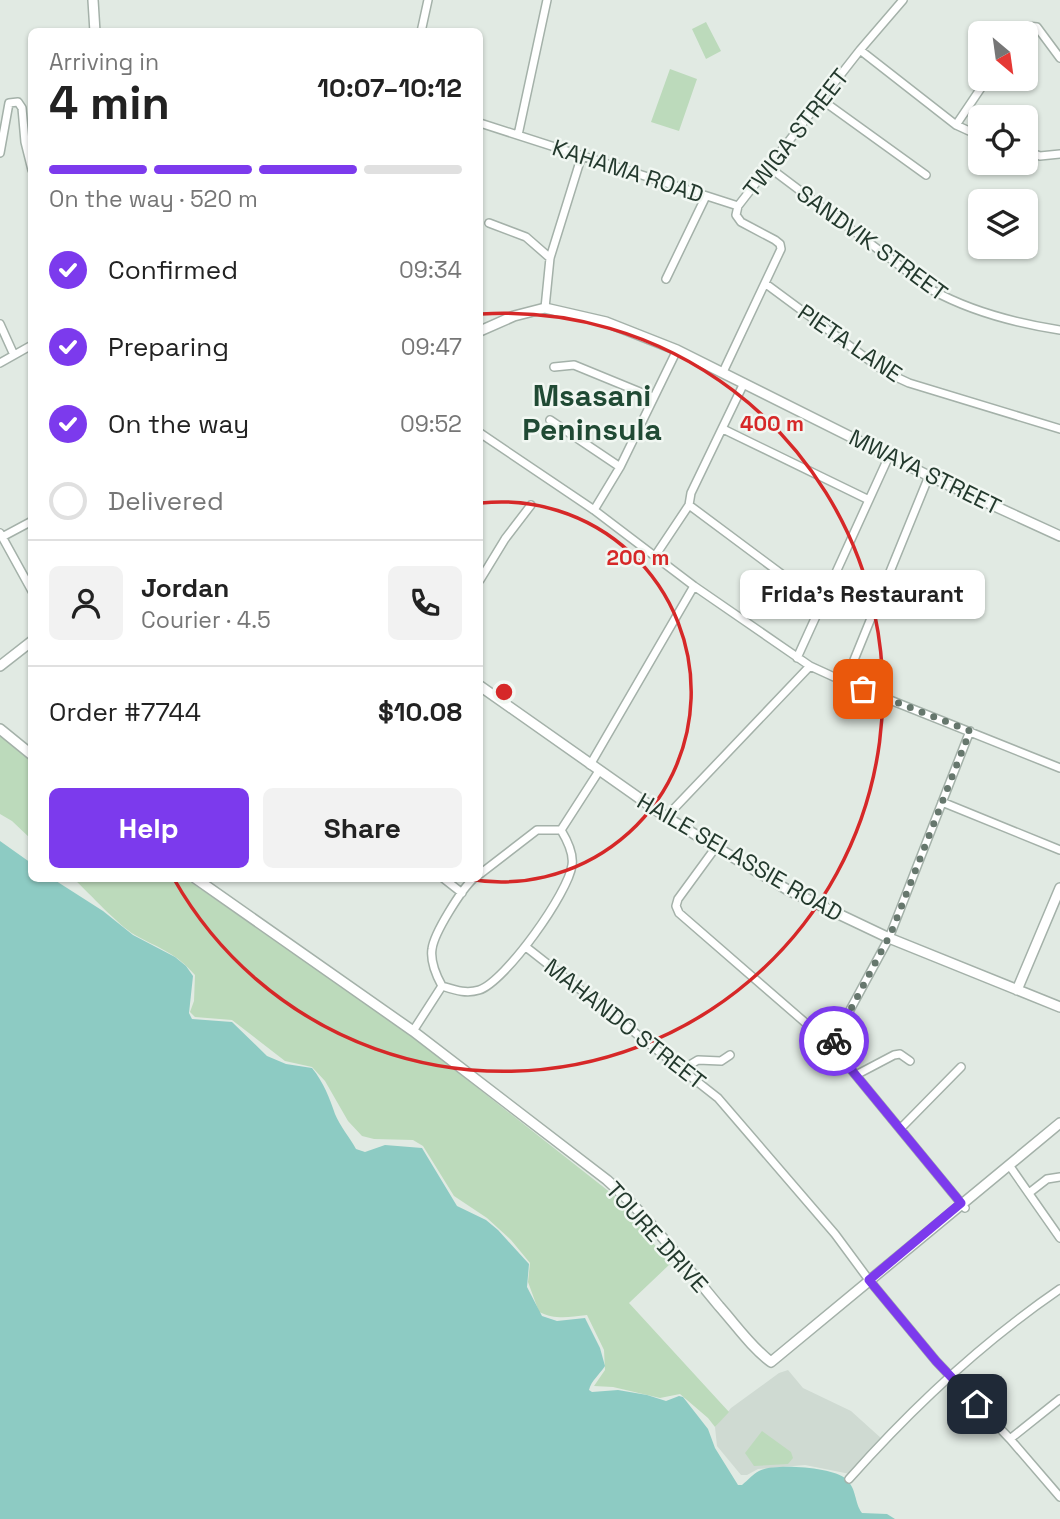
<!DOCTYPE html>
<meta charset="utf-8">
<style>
body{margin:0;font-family:"Space Grotesk",sans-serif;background:#f2f2f2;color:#222;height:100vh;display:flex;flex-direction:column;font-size:26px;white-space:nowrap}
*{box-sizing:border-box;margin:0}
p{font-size:23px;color:#767676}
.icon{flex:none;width:38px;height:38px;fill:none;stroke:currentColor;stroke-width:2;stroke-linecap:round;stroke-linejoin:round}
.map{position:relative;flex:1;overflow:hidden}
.drawer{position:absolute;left:28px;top:28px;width:455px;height:854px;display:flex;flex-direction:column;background:#fff;border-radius:10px;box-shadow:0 2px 5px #0004}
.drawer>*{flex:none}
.needle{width:46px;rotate:151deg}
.fabs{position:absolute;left:968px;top:21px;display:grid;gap:14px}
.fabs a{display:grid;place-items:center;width:70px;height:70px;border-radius:10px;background:#fff;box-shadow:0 2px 5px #0004;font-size:35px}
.pin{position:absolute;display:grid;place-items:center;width:60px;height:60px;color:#fff;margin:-30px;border-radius:14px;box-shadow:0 4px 10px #0006}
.courier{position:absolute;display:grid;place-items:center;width:70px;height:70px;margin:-35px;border:5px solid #7c3aed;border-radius:50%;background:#fff;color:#222;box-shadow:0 2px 9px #0007}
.bubble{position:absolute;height:49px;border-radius:10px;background:#fff;box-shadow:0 2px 5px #0004;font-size:23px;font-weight:700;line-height:49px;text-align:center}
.headline em{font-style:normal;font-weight:700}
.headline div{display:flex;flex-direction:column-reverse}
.headline{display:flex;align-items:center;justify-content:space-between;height:119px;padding:0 21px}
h1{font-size:46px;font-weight:700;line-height:52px}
.bar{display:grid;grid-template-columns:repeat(4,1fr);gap:10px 7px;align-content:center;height:84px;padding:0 21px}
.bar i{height:9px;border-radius:5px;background:#e0e0e0}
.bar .active{background:#7c3aed}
.bar p{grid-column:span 4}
.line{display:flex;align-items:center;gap:18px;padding:0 21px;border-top:2px solid #e0e0e0}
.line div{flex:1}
.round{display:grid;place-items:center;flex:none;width:74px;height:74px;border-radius:10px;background:#f2f2f2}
ol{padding:0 21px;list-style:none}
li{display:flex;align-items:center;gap:21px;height:77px}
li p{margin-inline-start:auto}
li .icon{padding:7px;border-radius:50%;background:#7c3aed;color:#fff;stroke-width:4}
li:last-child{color:#767676}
li i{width:38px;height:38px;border:4px solid #e0e0e0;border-radius:50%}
.cta{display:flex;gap:14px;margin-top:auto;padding:14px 21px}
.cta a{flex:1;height:80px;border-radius:10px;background:#7c3aed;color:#fff;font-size:28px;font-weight:700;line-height:80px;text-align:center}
.cta a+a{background:#f2f2f2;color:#222}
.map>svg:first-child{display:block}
</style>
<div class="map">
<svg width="1060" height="1519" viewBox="0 0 1060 1519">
<rect width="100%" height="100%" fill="#e1eae3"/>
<!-- built -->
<path fill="#cfdad2" d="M788 1370 803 1388 851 1411 882 1439 850 1474 805 1465 758 1469 747 1475H741L717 1446 715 1427 731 1408 779 1373Z"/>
<!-- green -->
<path fill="#bcdabb" d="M706 22 721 51 706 59 692 29Z
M670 69 697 79 679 131 651 122Z
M0 735 31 761V839L12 821 0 814Z
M74 879H186L408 1033 616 1197 670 1264 629 1303 729 1412 715 1427 708 1418 680 1394 660 1398 613 1387 594 1386 605 1370 604 1350 587 1315C569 1317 556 1320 539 1312L528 1282 530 1263 511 1240 487 1218 454 1196 423 1146 413 1140 374 1139 362 1136 348 1121 325 1081 312 1067 285 1061 232 1020 195 1017 190 1012 194 1001 195 975C175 952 160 949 135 935 118 925 90 894 74 879Z
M762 1431 791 1452 793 1458 788 1464 754 1466 745 1453Z"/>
<!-- water -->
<path fill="#8dcbc3" d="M0 841 31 863 32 878 53 879 103 911 133 935 175 957 186 966 193 976 189 1013 192 1019 232 1022 267 1056 286 1064 312 1068C324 1083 329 1097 335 1114 340 1126 350 1138 356 1149L365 1152 385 1145 422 1148 457 1206 486 1220 498 1230 529 1264 527 1287 542 1316 557 1321 585 1318 600 1348 605 1366C600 1374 591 1381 589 1390L592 1392 618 1390 647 1395 666 1401 679 1396 683 1397 708 1429 715 1448 738 1485H742C748 1480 753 1474 759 1471 773 1463 834 1467 846 1479 857 1489 854 1502 862 1513L887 1514 895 1519H0Z"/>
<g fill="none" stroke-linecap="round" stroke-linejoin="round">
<!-- minor casing -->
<g stroke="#a4b1a9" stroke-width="10">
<path id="minor" d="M421 32 428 0
M1017 33 1026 26 1037 27 1060 58
M860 50 956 125 980 136
M822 100 926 175
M480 123 738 206
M956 125 987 79
M518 135 547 0
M1026 151 1040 156 1060 154
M0 153 9 103 18 102 22 108 25 142 32 170
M770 168 932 290C972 312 1015 323 1060 330
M489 223 526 237 550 258
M666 279 706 196
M766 284 885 372 909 383 1060 429
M545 308 550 258 582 155
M0 324 14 355
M0 363 32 345
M554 367 574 365 652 397
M723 372 781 249 780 244 775 240 741 222 736 215 738 206 860 50 903 0
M550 420 620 467
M723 429 869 500
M480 433 594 510 694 586 810 666 845 682 1060 768
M689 505 791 581 822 600
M594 510 620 467 677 350
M0 533 32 591
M2 537 32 521
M655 556 689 505 691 493 744 383
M480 580 505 539 531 505
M797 658 889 456
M845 682 929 476
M590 765 694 586
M942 802 1060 850
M666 817 810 666
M561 830 599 771
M716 847 678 899 676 906 679 913 831 1045 965 1208
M480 874 537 830H561
M443 878 462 893
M474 878C461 890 434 933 432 949 430 962 436 975 442 986 455 990 466 994 479 990 505 982 569 892 572 865 574 853 567 840 561 830
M526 947 718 1098 835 1234 869 1280 936 1361 1010 1439 1060 1497
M413 1031 442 986
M831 1045 889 938 970 731
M683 1069 698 1060 721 1061 730 1055
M856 1075 894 1055 900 1054 910 1061
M900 1129 961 1067
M1009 1165 1060 1238
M1029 1193 1047 1179 1060 1177
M1010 1439 1060 1399
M849 1479C912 1408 981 1343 1060 1289"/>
</g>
<!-- tertiary casing -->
<g stroke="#a4b1a9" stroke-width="12">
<path id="tertiary" d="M93 0 95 32
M480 331 514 316 545 308 606 322 677 350 929 476 1060 536
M0 666 32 641
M480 686 666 817 788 890 889 938 1060 1007
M0 729 32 755
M195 878 413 1031 607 1180C649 1217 683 1263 719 1306 736 1325 751 1347 771 1362L1060 1123
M1017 990 1060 888"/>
</g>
<!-- minor -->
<use href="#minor" stroke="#fff" stroke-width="7"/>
<!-- tertiary -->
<use href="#tertiary" stroke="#fff" stroke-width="9"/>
</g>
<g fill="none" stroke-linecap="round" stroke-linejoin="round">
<!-- done -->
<path stroke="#66776d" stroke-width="7" stroke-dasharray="0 12.6" d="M834 1041 891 933 970 731 863 689"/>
<!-- route -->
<path stroke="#7c3aed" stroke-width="9" d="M834 1041 831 1045 961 1203 869 1280 936 1361 977 1404"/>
</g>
<!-- distance rings -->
<g fill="none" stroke="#d62828" stroke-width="3.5">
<path d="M481 503A190 190 0 1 1 468 879"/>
<path d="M481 314A379 379 0 1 1 174 879"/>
</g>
<g text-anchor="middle" stroke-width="5" stroke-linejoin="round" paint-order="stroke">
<!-- street labels -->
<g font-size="23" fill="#23392d" stroke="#f1f7f2">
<text transform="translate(796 133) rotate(-52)" y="8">TWIGA STREET</text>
<text transform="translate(628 171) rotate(18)" y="8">KAHAMA ROAD</text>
<text transform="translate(872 243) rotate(36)" y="8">SANDVIK STREET</text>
<text transform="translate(850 343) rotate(34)" y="8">PIETA LANE</text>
<text transform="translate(925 472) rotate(26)" y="8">MWAYA STREET</text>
<text transform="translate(740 857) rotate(30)" y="8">HAILE SELASSIE ROAD</text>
<text transform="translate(625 1024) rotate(38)" y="8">MAHANDO STREET</text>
<text transform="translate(657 1237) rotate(48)" y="8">TOURE DRIVE</text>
</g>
<!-- district labels -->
<g font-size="30" font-weight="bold" fill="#204a34" stroke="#f1f7f2">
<text x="592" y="406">Msasani<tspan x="592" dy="34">Peninsula</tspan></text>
</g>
</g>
<circle cx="504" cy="692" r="10" fill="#d62828" stroke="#f1f7f2" stroke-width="3.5"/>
<g font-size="21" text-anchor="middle" font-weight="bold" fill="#d62828" stroke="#f1f7f2" stroke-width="5" stroke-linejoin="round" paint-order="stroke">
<text x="772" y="431">400 m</text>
<text x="638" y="565">200 m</text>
</g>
</svg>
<div class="fabs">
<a><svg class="needle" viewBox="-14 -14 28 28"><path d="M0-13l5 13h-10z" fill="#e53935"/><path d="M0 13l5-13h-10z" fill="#767676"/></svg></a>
<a><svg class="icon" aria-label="locate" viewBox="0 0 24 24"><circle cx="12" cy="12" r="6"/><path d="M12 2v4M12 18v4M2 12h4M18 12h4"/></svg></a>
<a><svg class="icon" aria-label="layers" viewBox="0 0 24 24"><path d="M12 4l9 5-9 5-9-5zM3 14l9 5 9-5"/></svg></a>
</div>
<div class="pin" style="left:863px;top:689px;background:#ea580c"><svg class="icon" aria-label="bag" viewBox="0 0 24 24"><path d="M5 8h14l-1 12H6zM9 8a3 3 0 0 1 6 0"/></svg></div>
<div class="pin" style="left:977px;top:1404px;background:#1f2937"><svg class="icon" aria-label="home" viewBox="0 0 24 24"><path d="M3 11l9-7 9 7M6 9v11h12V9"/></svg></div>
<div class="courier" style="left:834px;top:1041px"><svg class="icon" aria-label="bike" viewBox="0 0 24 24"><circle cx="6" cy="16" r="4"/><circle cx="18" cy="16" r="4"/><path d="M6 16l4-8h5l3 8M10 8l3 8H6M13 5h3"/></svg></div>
<div class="bubble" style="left:740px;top:570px;width:245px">Frida's Restaurant</div>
<section class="drawer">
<div class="headline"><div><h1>4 min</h1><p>Arriving in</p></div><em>10:07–10:12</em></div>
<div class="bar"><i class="active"></i><i class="active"></i><i class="active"></i><i></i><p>On the way · 520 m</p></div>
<ol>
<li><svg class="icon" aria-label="check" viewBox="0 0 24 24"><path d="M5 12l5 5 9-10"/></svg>Confirmed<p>09:34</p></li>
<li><svg class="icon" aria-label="check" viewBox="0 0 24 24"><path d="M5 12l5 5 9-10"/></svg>Preparing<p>09:47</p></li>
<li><svg class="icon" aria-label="check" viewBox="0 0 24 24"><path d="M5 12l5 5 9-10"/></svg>On the way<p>09:52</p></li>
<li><i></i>Delivered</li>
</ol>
<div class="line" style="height:126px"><a class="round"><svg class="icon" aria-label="person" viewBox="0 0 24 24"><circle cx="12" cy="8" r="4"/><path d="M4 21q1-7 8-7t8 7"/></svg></a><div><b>Jordan</b><p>Courier · 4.5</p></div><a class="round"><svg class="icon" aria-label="phone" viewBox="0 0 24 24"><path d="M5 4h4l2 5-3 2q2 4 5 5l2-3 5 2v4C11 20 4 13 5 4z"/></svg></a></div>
<div class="line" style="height:91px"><div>Order #7744</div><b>$10.08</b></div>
<div class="cta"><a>Help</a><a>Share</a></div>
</section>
</div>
